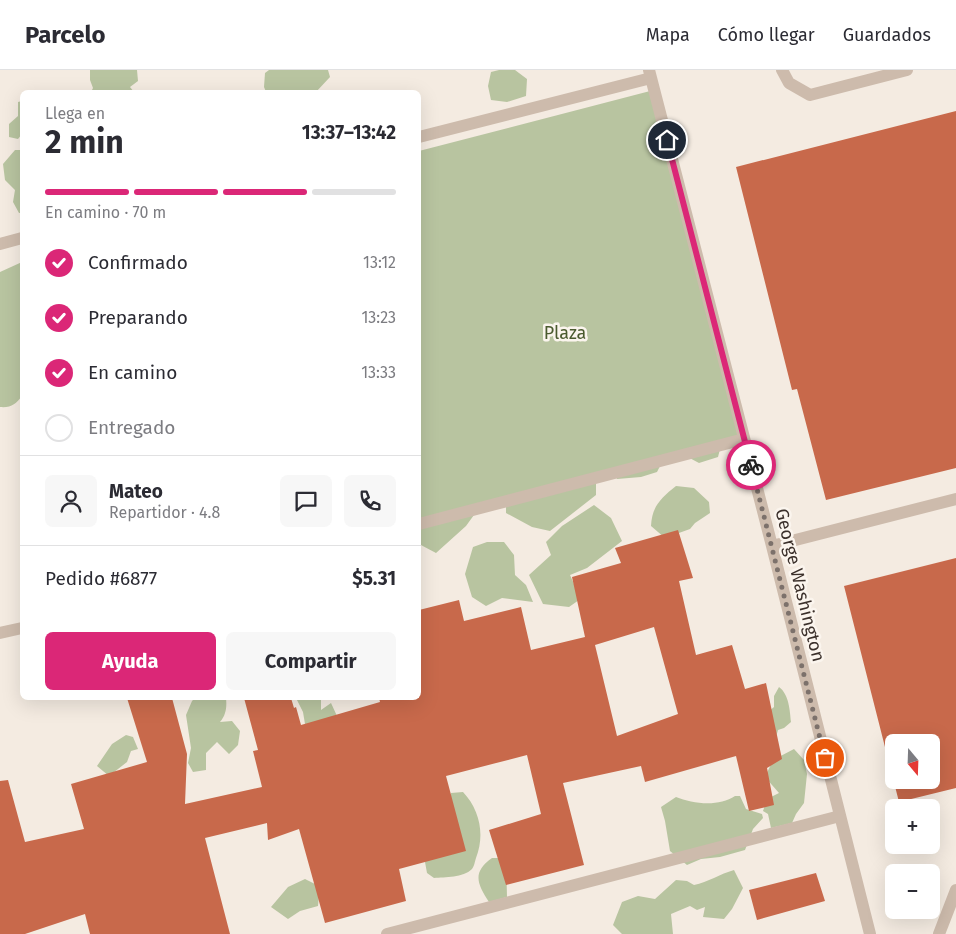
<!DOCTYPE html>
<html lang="es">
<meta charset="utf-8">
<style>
body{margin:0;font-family:"Fira Sans",sans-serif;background:#f7f7f7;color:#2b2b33;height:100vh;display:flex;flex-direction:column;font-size:19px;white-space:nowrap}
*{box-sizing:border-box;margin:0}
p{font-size:16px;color:#7c7c81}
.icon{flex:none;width:28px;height:28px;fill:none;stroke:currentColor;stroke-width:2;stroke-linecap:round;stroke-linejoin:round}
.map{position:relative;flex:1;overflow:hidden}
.sheet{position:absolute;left:20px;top:20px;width:401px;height:610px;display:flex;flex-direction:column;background:#fff;border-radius:8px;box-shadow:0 5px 20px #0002}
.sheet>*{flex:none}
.needle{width:32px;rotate:161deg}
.fabs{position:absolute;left:885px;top:664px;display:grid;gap:10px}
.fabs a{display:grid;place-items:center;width:55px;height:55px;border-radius:8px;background:#fff;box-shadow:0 5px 20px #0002;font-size:25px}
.pin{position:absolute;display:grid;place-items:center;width:42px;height:42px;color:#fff;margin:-21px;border:2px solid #fff;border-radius:50%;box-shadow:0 1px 5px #0007}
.courier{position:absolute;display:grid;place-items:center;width:50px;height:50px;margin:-25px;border:4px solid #db2777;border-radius:50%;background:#fff;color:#222;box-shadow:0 1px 6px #0007}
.head em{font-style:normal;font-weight:700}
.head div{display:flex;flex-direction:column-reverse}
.head{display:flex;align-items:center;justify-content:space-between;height:85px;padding:0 25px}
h1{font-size:32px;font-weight:700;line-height:38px}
.bar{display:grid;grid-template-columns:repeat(4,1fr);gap:8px 5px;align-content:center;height:60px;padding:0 25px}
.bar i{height:6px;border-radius:4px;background:#e1e1e2}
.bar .on{background:#db2777}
.bar p{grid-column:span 4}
.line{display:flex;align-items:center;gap:12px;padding:0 25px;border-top:1px solid #e1e1e2}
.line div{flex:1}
.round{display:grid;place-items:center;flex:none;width:52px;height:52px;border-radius:8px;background:#f7f7f7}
ol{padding:0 25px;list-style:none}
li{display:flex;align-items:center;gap:15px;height:55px}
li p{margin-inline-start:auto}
li .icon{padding:5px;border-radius:50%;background:#db2777;color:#fff;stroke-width:4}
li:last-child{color:#7c7c81}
li i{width:28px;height:28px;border:2px solid #e1e1e2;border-radius:50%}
.primary-button{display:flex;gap:10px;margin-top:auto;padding:10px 25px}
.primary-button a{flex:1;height:58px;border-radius:8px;background:#db2777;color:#fff;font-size:20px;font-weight:700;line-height:58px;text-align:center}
.primary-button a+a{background:#f7f7f7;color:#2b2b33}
header{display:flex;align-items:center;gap:30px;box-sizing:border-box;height:70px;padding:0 25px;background:#fff;border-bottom:1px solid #e1e1e2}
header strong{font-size:24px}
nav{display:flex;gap:28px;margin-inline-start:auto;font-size:18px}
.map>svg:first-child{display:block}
</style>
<header>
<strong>Parcelo</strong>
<nav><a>Mapa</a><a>Cómo llegar</a><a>Guardados</a></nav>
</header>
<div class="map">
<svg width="956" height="864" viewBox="0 0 956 864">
<rect width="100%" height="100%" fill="#f4ebe1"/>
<!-- green -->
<path fill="#b8c4a0" d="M90 0H137L138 11 130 17 134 22H91L93 18 90 10Z
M269 0H328L330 7 316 22H266L264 17 265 3Z
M499 0H515L527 9 526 26 507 32 491 30 488 16 491 2Z
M654 20 744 369 721 375 718 387 699 393 684 385 663 390 657 402 641 407 617 409 615 403 596 408V425L550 461 532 457 506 443V432L479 438 466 456 436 483 419 474V81Z
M22 31V64L18 69 9 67V54L18 46V32Z
M15 80H22V143H19L13 132 15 120 5 110 3 94Z
M22 192V326C16 334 11 338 0 337V202Z
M676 416 694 418 709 432 710 443 695 453 690 459 665 468 651 456C652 436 661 428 676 416Z
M594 435 611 448 622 471 587 498 570 505 578 523 579 530 569 537 543 534 529 505 551 485 546 472 562 456Z
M487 472H504L514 485 515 505 526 515 533 532 502 528 486 536 472 527 465 504 473 477Z
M779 617C789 624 790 641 791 652L784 658 778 660 774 674 768 642 774 637V626Z
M195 628H226C227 637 226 645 220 652L232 651 240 661 238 675 229 684 217 672 206 683V700L193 702 188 693 191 678 186 645 192 631Z
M296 628H321V640L331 633 337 646 307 666 303 642Z
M126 665 133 667 138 679 131 681 127 692 109 706 97 696 112 674Z
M794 679 804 690 807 704 804 733 796 744 792 753 771 758 768 744 763 741 767 729 779 723 765 707 773 690Z
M463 722C480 740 485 765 476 788 475 791 474 797 472 799 463 808 445 807 434 808L427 803 425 792 450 734 451 723Z
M735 726H740L746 739 762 744 763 748 753 759 745 780 720 787 701 789 687 795 670 781 665 751 661 737 676 727C693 734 719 737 735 726Z
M492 788H506L507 827 489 832C477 814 472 802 492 788Z
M734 800 743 818 732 839 724 849 703 847 705 837 697 840 690 836 671 844 673 864H622L613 855 622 832 638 826 655 829 676 810 687 811 694 815C708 812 720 804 734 800Z
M305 809 315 814 319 825 318 836 300 841 288 849 271 837 288 817Z"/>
<!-- building -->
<path fill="#c8694b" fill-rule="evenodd" d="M956 41V398L826 430 797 319 792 320 736 97Z
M678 460 693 508 679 511 696 585 732 575 745 619 766 613 782 689 767 698 774 735 749 741 736 686 645 712 641 696 563 713 584 795 506 815 489 760 541 744 527 685 446 706 466 781 399 799 406 831 325 853 299 759 268 770 267 753 205 768 230 864H90L85 844 25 864H0V711L8 710 25 772 84 759 71 714 147 692 127 628H172L187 684 185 734 262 717 253 681 258 680 244 628H291L294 638 296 637 301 655 380 632 379 628H419V540L459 530 464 551 521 537 531 580 585 567 572 507 621 493 615 478ZM654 557 678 644 617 666 595 575Z
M956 488V718L899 732 844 516ZM894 672H931V710H894Z
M816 803 825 831 757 850 749 820Z"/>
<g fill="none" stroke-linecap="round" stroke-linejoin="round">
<!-- lane -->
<path stroke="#cdbbac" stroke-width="12" d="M782 0 789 13 810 25 907 0
M939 864 956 820"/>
<!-- street -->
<path stroke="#cdbbac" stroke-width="12" d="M649 0 772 476 870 864
M419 67 651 8
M0 174 22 168
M419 454 744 369
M772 476 956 429
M0 563 22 558
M387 864 840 746"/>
</g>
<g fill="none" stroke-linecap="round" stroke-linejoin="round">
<!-- done -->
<path stroke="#7c716b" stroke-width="5" stroke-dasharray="0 9" d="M751 395 825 688"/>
<!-- route -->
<path stroke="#db2777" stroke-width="6" d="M667 70 751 395"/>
</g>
<g text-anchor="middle" stroke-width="5" stroke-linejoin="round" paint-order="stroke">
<!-- park labels -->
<g font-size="18" fill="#4a5a2e" stroke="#fbf5ee">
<text x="565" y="269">Plaza</text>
</g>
<!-- street labels -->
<g font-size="18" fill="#3b302b" stroke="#fbf5ee">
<text transform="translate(800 515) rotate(76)" y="6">George Washington</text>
</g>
</g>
</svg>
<div class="fabs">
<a><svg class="needle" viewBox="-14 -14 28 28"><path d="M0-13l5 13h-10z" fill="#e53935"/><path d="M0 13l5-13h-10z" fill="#7c7c81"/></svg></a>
<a>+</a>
<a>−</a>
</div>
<div class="pin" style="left:825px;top:688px;background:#ea580c"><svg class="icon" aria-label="bag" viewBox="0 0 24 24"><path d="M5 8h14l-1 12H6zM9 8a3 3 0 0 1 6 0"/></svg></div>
<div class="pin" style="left:667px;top:70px;background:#1f2937"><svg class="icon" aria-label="home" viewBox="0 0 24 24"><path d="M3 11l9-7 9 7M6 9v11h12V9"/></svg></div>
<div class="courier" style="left:751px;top:395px"><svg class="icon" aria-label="bike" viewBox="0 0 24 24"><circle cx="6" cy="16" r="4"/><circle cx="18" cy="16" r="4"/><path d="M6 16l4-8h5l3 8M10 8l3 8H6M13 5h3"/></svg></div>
<section class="sheet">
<div class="head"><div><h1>2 min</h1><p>Llega en</p></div><em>13:37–13:42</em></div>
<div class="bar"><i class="on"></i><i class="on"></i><i class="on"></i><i></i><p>En camino · 70 m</p></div>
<ol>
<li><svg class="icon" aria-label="check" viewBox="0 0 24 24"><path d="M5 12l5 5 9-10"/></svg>Confirmado<p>13:12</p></li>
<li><svg class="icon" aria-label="check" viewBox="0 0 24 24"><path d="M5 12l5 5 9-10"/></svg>Preparando<p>13:23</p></li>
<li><svg class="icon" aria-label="check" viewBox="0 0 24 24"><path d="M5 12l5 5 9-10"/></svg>En camino<p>13:33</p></li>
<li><i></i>Entregado</li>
</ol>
<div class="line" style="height:90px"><a class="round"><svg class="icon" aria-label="person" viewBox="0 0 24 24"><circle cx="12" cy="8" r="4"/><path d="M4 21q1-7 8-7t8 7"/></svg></a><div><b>Mateo</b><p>Repartidor · 4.8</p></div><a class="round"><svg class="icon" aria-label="chat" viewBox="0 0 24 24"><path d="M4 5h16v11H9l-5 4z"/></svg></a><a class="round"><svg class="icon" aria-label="phone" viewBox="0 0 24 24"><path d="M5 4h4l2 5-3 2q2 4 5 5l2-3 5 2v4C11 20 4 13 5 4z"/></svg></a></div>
<div class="line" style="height:65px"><div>Pedido #6877</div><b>$5.31</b></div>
<div class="primary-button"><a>Ayuda</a><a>Compartir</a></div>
</section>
</div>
